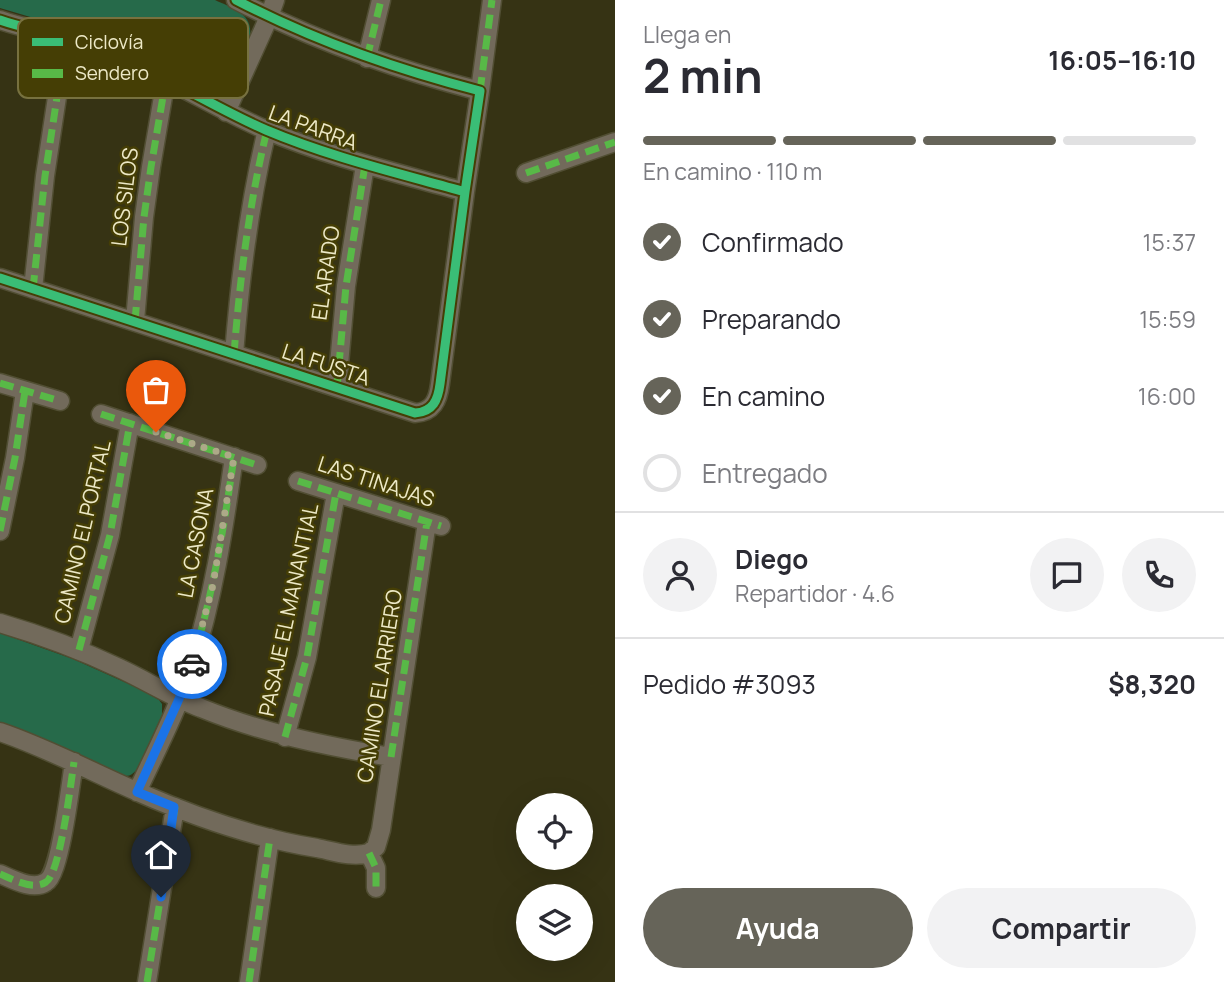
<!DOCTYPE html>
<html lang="es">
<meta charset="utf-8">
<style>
body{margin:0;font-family:Manrope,sans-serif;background:#f2f2f3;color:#2b2b33;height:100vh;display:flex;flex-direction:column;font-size:26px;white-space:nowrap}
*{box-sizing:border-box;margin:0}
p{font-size:23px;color:#7c7c81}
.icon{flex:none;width:38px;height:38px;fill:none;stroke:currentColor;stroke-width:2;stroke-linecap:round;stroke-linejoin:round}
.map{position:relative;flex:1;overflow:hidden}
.panel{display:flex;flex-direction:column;background:#fff;width:609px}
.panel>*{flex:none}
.controls{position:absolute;left:516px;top:793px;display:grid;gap:14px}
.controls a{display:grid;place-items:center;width:77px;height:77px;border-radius:50%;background:#fff;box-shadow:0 7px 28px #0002;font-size:35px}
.pin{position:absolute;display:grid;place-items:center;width:60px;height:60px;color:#fff;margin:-72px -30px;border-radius:50% 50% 50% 0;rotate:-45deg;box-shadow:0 0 7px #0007}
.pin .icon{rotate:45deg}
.courier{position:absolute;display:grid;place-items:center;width:70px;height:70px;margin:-35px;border:5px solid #1a73e8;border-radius:50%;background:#fff;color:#222;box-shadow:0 2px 9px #0007}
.overview em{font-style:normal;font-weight:700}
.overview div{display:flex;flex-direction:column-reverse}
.overview{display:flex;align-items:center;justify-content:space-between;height:119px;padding:0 28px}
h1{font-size:46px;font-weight:700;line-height:52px}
.bar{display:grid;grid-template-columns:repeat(4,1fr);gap:10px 7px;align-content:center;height:84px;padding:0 28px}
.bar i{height:9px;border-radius:5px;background:#e1e1e2}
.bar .on{background:#666459}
.bar p{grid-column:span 4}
.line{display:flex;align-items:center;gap:18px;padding:0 28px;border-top:2px solid #e1e1e2}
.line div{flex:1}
.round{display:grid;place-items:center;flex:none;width:74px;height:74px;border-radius:37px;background:#f2f2f3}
ol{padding:0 28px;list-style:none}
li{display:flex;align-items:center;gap:21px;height:77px}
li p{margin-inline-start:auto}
li .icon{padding:7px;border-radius:50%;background:#666459;color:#fff;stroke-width:4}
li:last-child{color:#7c7c81}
li i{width:38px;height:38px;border:4px solid #e1e1e2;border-radius:50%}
.cta{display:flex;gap:14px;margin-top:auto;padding:14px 28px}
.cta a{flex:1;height:80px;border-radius:42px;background:#666459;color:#fff;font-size:28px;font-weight:700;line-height:80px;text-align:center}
.cta a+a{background:#f2f2f3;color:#2b2b33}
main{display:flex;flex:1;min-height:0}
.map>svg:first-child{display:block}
</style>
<main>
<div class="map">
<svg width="615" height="982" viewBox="0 0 615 982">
<rect width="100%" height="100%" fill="#363314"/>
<!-- green -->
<path fill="#266a4a" d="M0 0H215C232 8 253 13 250 36L225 83 216 88 211 89 192 82 144 58 91 35 0 8Z
M0 633 73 659 140 689 159 700 162 704V715L138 768C133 774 129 778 121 775L53 743 0 722Z"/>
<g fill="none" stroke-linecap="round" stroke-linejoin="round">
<!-- street casing -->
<g stroke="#514e33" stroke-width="21">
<path id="street" d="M0 20C22 28 45 31 67 38 91 46 114 56 137 66 181 85 222 111 266 130 330 157 398 173 465 192
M367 58 381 0
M480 91 492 0
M226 112 269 17 275 0
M526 173 615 142
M0 278 415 413C433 412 438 400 440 384L465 192 480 91C394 69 315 41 236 0
M33 289 45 176 66 38
M135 321 144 217 151 167 166 79
M234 354C240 278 249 204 267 130
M0 383 60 401
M337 387 346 286 365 165
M101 414 257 465
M298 481 441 526
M0 531 15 458 25 391
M0 623C41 635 81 650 119 668 147 681 172 697 201 708 262 733 326 746 391 757
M79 650 110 535 130 423
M0 732C47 748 92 772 138 792 195 817 255 838 317 848 333 851 352 858 369 853
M285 737 307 657 336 493
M137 792C156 751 177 711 191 668 213 600 224 528 234 457
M369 853 376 847 381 830 427 522
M369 853 376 868V888
M0 874C12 879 33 891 46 882 60 874 71 782 74 762
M147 982 175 807
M249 982 270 838"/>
</g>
<!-- street -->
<use href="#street" stroke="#726a5b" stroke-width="18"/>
<!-- quiet -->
<path stroke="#58b947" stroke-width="7" stroke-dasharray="14 7" stroke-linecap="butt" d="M367 58 381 0
M480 91 492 0
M526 173 615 142
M33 289 45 176 66 38
M135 321 144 217 151 167 166 79
M234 354C240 278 249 204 267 130
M0 383 60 401
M337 387 346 286 365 165
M101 414 257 465
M298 481 441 526
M0 531 15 458 25 391
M79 650 110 535 130 423
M179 699C209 621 222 540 234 457
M285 737 307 657 336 493
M391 757 427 522
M369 853 376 868V888
M0 874C12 879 33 891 46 882 60 874 71 782 74 762
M147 982 175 807
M249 982 270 838"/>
<!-- cycleway casing -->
<g stroke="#453e05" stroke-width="13">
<path id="cycleway" d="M0 20C22 28 45 31 67 38 91 46 114 56 137 66 181 85 222 111 266 130 330 157 398 173 465 192
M0 278 415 413C433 412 438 400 440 384L465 192 480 91C394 69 315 41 236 0"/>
</g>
<!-- cycleway -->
<use href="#cycleway" stroke="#3abd76" stroke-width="9"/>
</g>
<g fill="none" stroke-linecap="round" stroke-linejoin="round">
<!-- done -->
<path stroke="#ada988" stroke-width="7" stroke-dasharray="0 12.6" d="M156 432 234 457 213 585 192 664"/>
<!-- route -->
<path stroke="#1a73e8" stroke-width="9" d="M161 897 174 807 137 792 179 699 192 664"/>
</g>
<g text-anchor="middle" stroke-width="5" stroke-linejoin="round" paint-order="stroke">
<!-- street labels -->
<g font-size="21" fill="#ede9c7" stroke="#453e05">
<text transform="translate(313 128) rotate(20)" y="7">LA PARRA</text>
<text transform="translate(125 197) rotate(-83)" y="7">LOS SILOS</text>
<text transform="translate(326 273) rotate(-82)" y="7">EL ARADO</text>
<text transform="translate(326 365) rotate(18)" y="7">LA FUSTA</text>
<text transform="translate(376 482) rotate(18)" y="7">LAS TINAJAS</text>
<text transform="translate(83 532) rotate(-77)" y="7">CAMINO EL PORTAL</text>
<text transform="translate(196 543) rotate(-79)" y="7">LA CASONA</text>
<text transform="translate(289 610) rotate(-78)" y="7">PASAJE EL MANANTIAL</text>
<text transform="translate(380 686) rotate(-81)" y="7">CAMINO EL ARRIERO</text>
</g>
</g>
<!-- legend -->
<rect x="18" y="18" width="230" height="80" rx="10" fill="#453e05" stroke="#77713f" stroke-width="2"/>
<rect x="32" y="38" width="31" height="8" fill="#3abd76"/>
<rect x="32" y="69" width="31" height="9" fill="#58b947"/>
<g font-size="19" fill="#ede9c7">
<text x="75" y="49">Ciclovía</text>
<text x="75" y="80">Sendero</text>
</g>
</svg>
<div class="controls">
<a><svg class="icon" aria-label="locate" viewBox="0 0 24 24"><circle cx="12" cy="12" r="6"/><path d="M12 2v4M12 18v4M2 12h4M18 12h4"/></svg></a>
<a><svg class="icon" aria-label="layers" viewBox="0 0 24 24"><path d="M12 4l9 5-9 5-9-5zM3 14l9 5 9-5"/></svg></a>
</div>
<div class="pin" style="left:156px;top:432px;background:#ea580c"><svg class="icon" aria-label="bag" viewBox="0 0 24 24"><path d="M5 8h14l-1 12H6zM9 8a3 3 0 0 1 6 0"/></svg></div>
<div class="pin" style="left:161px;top:897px;background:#1f2937"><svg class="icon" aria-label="home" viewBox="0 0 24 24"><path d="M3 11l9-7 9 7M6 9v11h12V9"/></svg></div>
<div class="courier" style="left:192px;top:664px"><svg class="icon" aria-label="car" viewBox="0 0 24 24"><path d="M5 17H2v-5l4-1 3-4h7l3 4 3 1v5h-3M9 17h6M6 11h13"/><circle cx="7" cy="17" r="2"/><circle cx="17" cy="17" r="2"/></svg></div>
</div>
<section class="panel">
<div class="overview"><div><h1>2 min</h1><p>Llega en</p></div><em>16:05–16:10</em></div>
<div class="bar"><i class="on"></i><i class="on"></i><i class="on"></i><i></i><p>En camino · 110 m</p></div>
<ol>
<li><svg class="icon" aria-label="check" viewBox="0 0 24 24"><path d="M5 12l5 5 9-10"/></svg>Confirmado<p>15:37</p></li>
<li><svg class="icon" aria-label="check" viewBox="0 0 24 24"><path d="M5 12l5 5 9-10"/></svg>Preparando<p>15:59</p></li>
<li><svg class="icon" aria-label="check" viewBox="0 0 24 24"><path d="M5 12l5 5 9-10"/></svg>En camino<p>16:00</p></li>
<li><i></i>Entregado</li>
</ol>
<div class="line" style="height:126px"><a class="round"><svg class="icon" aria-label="person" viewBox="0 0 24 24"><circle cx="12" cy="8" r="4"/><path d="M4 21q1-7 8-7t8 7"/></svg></a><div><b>Diego</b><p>Repartidor · 4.6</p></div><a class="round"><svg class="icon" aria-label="chat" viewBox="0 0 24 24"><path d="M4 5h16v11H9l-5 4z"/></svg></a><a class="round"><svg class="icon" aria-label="phone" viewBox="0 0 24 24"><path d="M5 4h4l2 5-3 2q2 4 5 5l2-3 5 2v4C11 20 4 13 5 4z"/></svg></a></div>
<div class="line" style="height:91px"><div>Pedido #3093</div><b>$8,320</b></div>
<div class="cta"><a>Ayuda</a><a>Compartir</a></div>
</section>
</main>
